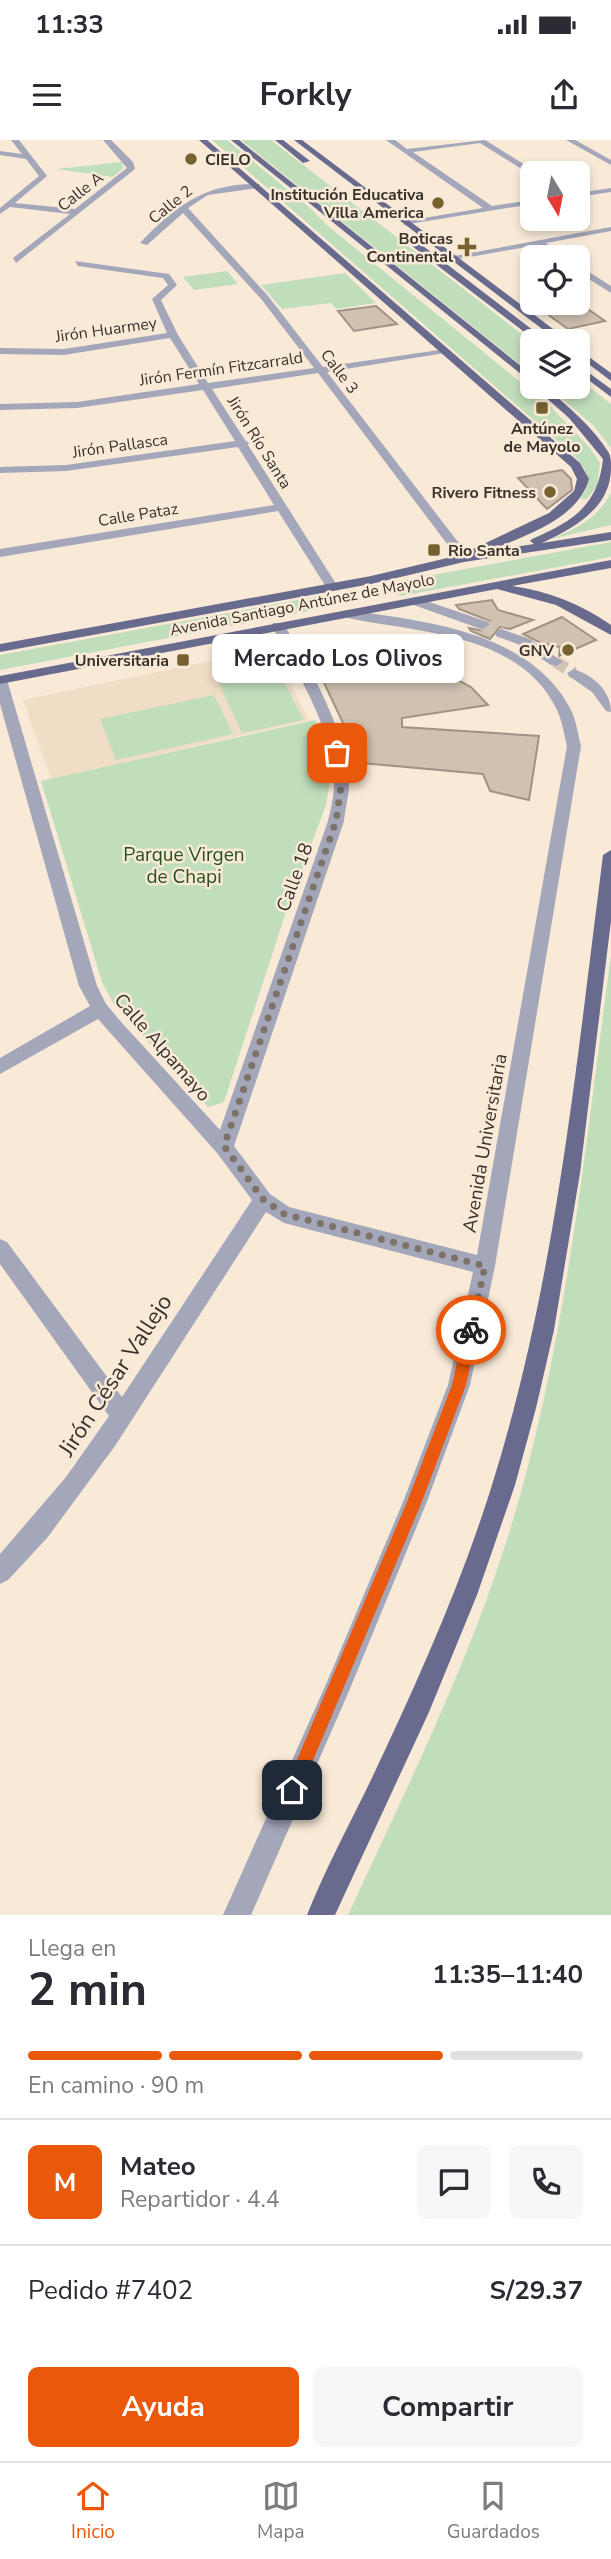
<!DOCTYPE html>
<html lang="es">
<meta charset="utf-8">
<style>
body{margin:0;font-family:"Nunito Sans",sans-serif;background:#f7f7f7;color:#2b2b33;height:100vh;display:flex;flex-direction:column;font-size:26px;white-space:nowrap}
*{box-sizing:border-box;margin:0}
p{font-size:23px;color:#7c7c81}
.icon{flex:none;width:38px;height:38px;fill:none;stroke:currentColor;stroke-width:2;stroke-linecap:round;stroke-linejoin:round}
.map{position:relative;height:1775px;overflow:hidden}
.drawer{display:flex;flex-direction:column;background:#fff;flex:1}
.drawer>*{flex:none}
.needle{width:46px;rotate:170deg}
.fabs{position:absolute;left:520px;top:21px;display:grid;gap:14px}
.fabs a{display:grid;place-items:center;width:70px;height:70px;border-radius:10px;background:#fff;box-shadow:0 4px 10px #0003;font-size:35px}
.pin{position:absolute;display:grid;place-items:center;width:60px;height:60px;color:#fff;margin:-30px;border-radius:14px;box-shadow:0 4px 10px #0006}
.courier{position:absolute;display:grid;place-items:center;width:70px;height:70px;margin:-35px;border:5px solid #ea580c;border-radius:50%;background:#fff;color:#222;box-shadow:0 2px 9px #0007}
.bubble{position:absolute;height:49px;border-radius:10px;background:#fff;box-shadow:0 4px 10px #0003;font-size:23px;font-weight:700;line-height:49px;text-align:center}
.head em{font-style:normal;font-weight:700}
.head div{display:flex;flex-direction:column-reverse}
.head{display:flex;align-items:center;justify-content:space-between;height:119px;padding:0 28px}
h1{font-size:46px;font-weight:700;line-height:52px}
.bar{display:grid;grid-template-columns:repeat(4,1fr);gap:10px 7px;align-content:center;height:84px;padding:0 28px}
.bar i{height:9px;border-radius:5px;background:#e1e1e2}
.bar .current{background:#ea580c}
.bar p{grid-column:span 4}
.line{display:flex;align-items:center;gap:18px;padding:0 28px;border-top:2px solid #e1e1e2}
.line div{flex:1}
.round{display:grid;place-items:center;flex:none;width:74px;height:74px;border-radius:10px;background:#f7f7f7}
.cta{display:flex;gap:14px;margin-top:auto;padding:14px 28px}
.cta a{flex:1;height:80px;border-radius:10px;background:#ea580c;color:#fff;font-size:28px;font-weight:700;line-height:80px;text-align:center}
.cta a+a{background:#f7f7f7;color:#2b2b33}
.status{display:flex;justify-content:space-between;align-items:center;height:49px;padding:0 35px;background:#fff;direction:ltr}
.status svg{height:19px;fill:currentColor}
header{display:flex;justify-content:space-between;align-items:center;height:91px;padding:0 28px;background:#fff;font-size:32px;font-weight:700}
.tab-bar{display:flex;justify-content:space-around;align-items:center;height:98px;border-top:2px solid #e1e1e2;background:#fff;font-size:19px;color:#7c7c81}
.tab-bar a{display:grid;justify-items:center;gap:4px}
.tab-bar .current{color:#ea580c}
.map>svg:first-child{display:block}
</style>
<div class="status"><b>11:33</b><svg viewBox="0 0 49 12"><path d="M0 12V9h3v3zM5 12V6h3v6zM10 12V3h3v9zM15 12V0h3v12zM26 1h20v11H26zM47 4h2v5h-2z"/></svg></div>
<header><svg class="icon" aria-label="menu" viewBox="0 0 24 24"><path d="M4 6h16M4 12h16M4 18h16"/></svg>Forkly<svg class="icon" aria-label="share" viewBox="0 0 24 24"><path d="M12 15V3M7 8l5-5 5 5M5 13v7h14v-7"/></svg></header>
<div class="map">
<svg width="611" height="1775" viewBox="0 0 611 1775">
<rect width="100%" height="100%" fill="#f9ead8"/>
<!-- built -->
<path fill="#f0ddc6" d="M272 508 309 580 51 639 23 560Z"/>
<!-- green -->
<path fill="#c1deba" d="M212 0H227L311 69 328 86 550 266 590 308 600 323 597 346 587 359H581C594 337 586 327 569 311Z
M241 0H271L532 202V234Z
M122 22 123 28 113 37 56 29Z
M227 131 238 144 194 150 183 137Z
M345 133 376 163 336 169 331 163 282 169 261 145Z
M578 238 611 264V308L594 286 548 247H578Z
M611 353V385L551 399C577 388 597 379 611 353Z
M611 402V417L401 456 389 450V443Z
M314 457 323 459 326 464 320 469 0 530V515Z
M270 515 304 580 242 593 211 526Z
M214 555 233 594 116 620 100 579Z
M315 580 327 614 330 642 326 665 285 775 224 962 208 967 113 863 102 842 41 641Z
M611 815V1775H348C404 1654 464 1533 505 1406 566 1214 584 1013 611 815Z"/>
<!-- building -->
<path fill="#d0c1b1" stroke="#a19383" stroke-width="2" d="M578 162 605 181 568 189 539 168Z
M376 166 397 184 354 191 338 171Z
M562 330 571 339 572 350 547 369 518 338Z
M492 460 498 470 533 480 510 489 500 487 490 499 471 491 469 488 484 491 491 486 490 481 459 469 456 465Z
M562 477 596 500 559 516 560 507 541 503 523 494Z
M385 495 389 521 426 528 430 525 471 547 488 565 402 578V587L539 596 529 660 490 651 483 634 362 623 317 528 342 523 332 497Z"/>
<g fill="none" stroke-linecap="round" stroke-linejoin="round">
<!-- minor-tunnel -->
<path stroke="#d2c5b6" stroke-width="12" stroke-dasharray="12 6" stroke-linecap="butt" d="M483 485 501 493
M556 522 574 533"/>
<!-- minor -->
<path fill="#a4a6ba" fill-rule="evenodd" d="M11 0H19L47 36 15 63 75 69 127 28 103 0H111L133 22 135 29 16 123 13 118 70 74 10 67 0 74V68L39 36 26 19 0 15V11L22 14Z
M386 0H395L407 9 485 0 538 33 531 35 480 3 413 12 492 66 532 60V64L403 85 406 81 483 68Z
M566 0H575L611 20V25Z
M260 44 257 48 208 55 188 68 268 156 323 227 446 209 451 212 327 232 468 415V421H460L318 233 212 249 245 300 249 303 248 305 338 447 336 450H328L278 371 0 417V409L274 365 238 307 66 331 0 333V327L66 325 235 301 203 250 77 268 0 270V264L77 262 199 244 170 198 64 215 0 214V208L64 209 167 193 152 159 168 145 163 138 78 126 75 121 169 134 177 145 161 160 178 195 208 243 314 228 262 160 183 73 147 105 140 103C175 66 206 42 260 44Z
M611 48V52L578 57V53Z
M611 87V91L546 103 566 117H557L537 105 453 120 449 117Z
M578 125 611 146V153L578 132Z
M415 457 488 482 489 485 483 489 478 488 411 464 409 461Z
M347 470C424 481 531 491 571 570 576 580 578 594 581 606L495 1126 470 1245 426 1364 349 1551 251 1775H223L327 1542 403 1362 448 1245 473 1132 284 1083 266 1072 115 1306 47 1398 8 1440 0 1444V1414L66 1337 109 1276 0 1124V1099L7 1102 122 1257 252 1060 217 1013 98 879 0 934V918L90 866 79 846 0 564V536L7 540 97 846 106 864 122 883 220 990 328 681C331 668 334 656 334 643 333 587 297 534 272 486L273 483H283C309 526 347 592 349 643 349 656 345 669 344 681L234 1006 270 1054 289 1067 477 1115 567 606C564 594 562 580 557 570 519 491 415 493 343 477V471Z
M501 489 530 499 563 522 556 526 551 525 520 505 496 496 495 493Z
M574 529C594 536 611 551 611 572L606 571 592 552 569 536 567 533Z"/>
<!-- major -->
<path fill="#696b8e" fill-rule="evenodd" d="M199 0H207L580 323 589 339C578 380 523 396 489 411L534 404 530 401 532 399C573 381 598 366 603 319L569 278 534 247H545C568 266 593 287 609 313 611 317 611 323 611 328 611 368 574 388 542 403L611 392V400L464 422 371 444 0 512V504L371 436 460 415 549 373 574 351 577 339 571 327Z
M231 0H239L532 235V243Z
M275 0H283L310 21 303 23Z
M294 0H302L569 201H558Z
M408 99H414L547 201H536L408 103Z
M578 209 611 233V241L578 216Z
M578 225 611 249V257L578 232Z
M611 420V428L512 446C548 451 581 464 611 485V495L556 465 497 449 0 544V536Z
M611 710V781L580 1033 554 1190 536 1268 515 1345 477 1455 429 1572 335 1775H307C325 1730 348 1687 369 1644 415 1547 460 1448 492 1345 556 1141 576 926 603 715Z"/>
</g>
<!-- route -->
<path fill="#ea580c" d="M471 1184 478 1190 466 1245 421 1364 298 1656 292 1659 286 1656 284 1650 407 1362 452 1245 464 1190Z"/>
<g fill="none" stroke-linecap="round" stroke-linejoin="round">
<!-- done -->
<path stroke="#7c7268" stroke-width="7" stroke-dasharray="0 12.6" d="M337 613 342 640 336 681 224 1006 263 1059 284 1074 485 1126 471 1190"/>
</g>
<!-- markers -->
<g fill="#776131" stroke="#f9ead8" stroke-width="2.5">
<circle cx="191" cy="19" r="7"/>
<circle cx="438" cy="63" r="7"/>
<path d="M463.5 96.5h7v7h7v7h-7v7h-7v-7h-7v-7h7z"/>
<rect x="535" y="261" width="14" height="14" rx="3.5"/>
<circle cx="550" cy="352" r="7"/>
<rect x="427" y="403" width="14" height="14" rx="3.5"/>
<circle cx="568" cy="510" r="7"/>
<rect x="176" y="513" width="14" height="14" rx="3.5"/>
</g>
<g text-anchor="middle" stroke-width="5" stroke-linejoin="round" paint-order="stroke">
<!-- far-poi labels -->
<g font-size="16" font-weight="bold" fill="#38322c" stroke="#f9ead8" text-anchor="end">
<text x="205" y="25" text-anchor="start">CIELO</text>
<text x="424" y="60">Institución Educativa<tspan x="424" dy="18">Villa America</tspan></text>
<text x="453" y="104">Boticas<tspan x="453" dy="18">Continental</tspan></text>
<text x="542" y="294" text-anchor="middle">Antúnez<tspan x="542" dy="18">de Mayolo</tspan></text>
<text x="536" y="358">Rivero Fitness</text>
<text x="448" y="416" text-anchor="start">Rio Santa</text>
<text x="554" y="516">GNV</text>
<text x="169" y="526">Universitaria</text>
</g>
<!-- far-street labels -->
<g font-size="16" fill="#38322c" stroke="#f9ead8">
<text transform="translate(80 51) rotate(-38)" y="6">Calle A</text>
<text transform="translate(170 64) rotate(-39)" y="6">Calle 2</text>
<text transform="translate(106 189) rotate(-8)" y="6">Jirón Huarmey</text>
<text transform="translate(221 228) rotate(-8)" y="6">Jirón Fermín Fitzcarrald</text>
<text transform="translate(340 231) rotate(53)" y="6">Calle 3</text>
<text transform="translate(260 302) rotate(58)" y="6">Jirón Río Santa</text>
<text transform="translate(120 305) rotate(-8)" y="6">Jirón Pallasca</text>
<text transform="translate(138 374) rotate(-9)" y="6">Calle Pataz</text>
<text transform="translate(302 464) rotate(-11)" y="6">Avenida Santiago Antúnez de Mayolo</text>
</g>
<!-- park labels -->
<g font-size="19" fill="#27511b" stroke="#f9ead8">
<text x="184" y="721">Parque Virgen<tspan x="184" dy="22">de Chapi</tspan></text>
</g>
<!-- street labels -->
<g font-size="19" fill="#38322c" stroke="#f9ead8">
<text transform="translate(294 737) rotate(-70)" y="7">Calle 18</text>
<text transform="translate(163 907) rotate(49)" y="7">Calle Alpamayo</text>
<text transform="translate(484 1003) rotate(-80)" y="7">Avenida Universitaria</text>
</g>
<!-- near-street labels -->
<g font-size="23" fill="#38322c" stroke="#f9ead8">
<text transform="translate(115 1235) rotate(-57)" y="8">Jirón César Vallejo</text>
</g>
</g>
</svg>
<div class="fabs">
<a><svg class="needle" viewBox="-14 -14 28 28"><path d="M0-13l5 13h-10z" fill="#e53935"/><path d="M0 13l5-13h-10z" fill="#7c7c81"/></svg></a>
<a><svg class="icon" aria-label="locate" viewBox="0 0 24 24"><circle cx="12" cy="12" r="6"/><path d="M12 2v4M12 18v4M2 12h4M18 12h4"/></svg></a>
<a><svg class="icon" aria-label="layers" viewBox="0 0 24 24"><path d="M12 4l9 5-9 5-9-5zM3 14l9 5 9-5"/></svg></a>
</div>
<div class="pin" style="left:337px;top:613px;background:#ea580c"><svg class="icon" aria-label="bag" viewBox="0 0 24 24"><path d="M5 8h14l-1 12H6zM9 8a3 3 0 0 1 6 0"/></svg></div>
<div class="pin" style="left:292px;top:1650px;background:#1f2937"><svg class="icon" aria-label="home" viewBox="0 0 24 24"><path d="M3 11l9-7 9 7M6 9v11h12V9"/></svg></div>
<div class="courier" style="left:471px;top:1190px"><svg class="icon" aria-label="bike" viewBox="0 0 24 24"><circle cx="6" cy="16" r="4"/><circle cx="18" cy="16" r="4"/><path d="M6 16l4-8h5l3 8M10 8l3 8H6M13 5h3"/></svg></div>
<div class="bubble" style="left:212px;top:494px;width:252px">Mercado Los Olivos</div>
</div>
<section class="drawer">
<div class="head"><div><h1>2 min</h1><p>Llega en</p></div><em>11:35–11:40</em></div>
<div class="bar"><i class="current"></i><i class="current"></i><i class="current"></i><i></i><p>En camino · 90 m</p></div>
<div class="line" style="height:126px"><b class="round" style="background:#ea580c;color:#fff">M</b><div><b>Mateo</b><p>Repartidor · 4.4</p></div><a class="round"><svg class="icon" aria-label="chat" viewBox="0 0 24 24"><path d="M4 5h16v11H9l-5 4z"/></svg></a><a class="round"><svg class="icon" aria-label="phone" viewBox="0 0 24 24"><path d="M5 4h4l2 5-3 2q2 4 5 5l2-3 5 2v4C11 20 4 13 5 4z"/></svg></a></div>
<div class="line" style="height:91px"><div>Pedido #7402</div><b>S/29.37</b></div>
<div class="cta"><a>Ayuda</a><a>Compartir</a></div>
</section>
<nav class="tab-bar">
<a class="current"><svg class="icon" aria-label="home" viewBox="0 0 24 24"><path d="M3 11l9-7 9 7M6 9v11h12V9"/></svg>Inicio</a>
<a><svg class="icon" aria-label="map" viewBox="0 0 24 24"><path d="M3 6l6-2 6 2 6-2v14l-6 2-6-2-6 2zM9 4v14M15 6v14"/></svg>Mapa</a>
<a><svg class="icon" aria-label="saved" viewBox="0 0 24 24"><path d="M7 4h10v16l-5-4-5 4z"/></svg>Guardados</a>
</nav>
